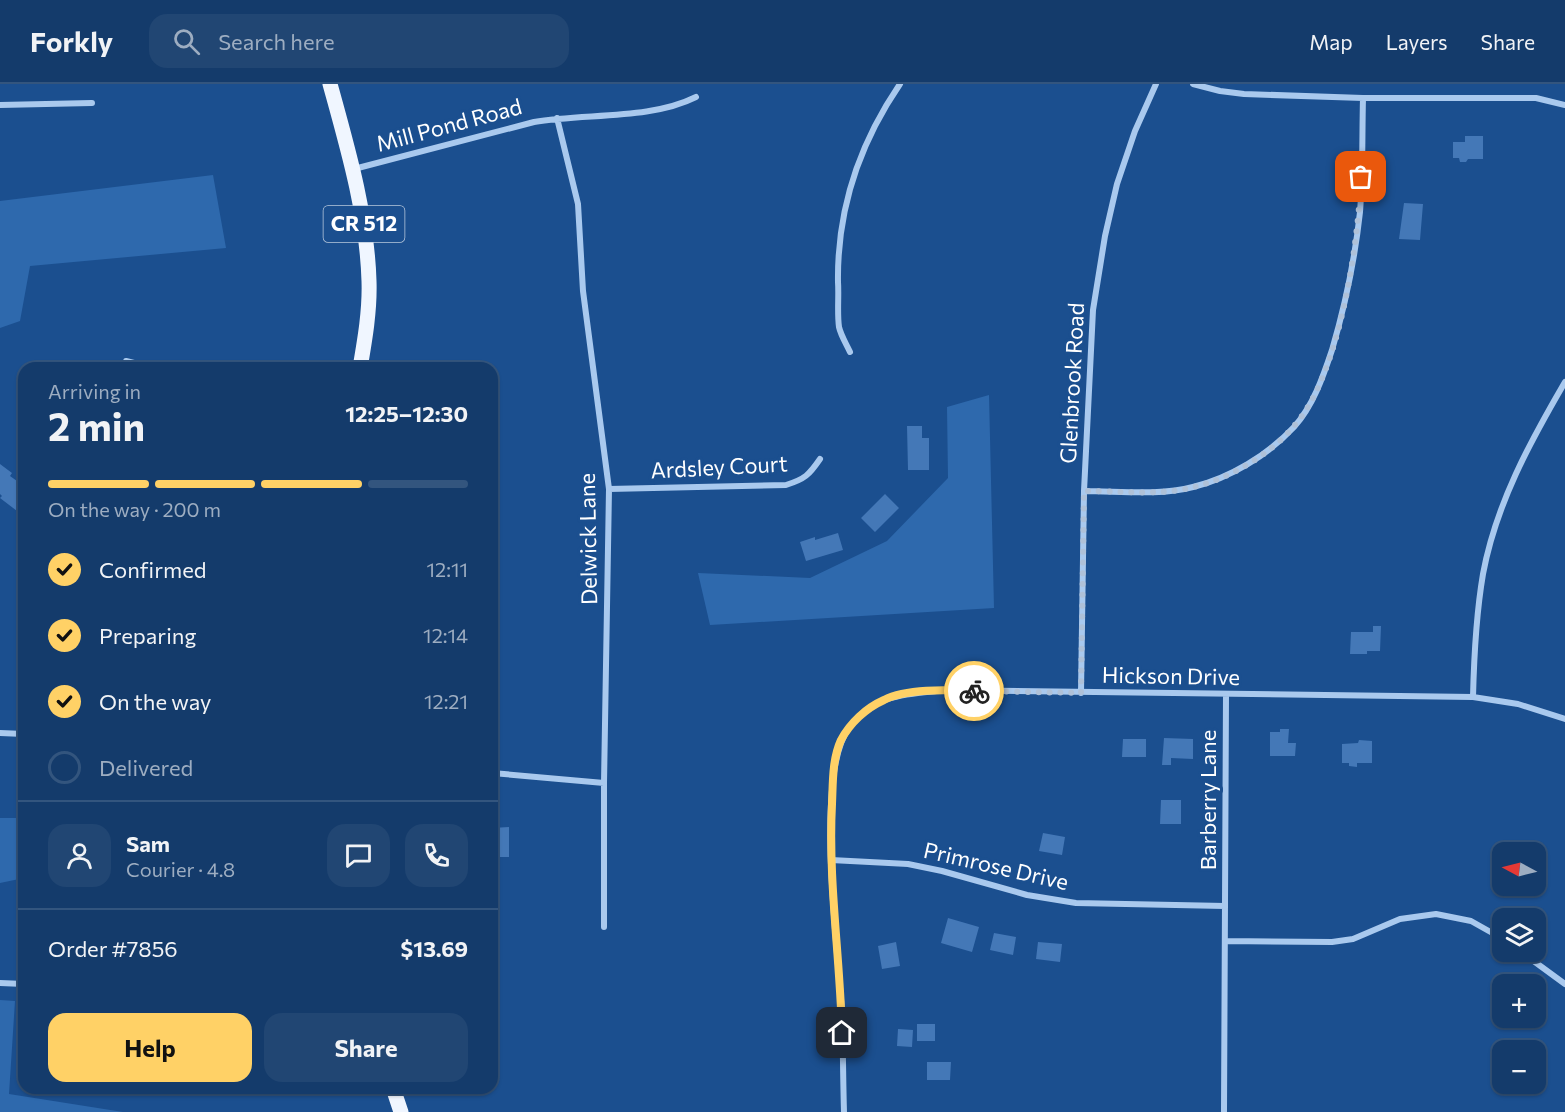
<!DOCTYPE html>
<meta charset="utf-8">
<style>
body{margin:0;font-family:Commissioner,sans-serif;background:#214673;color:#f1f3f6;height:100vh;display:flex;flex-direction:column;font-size:22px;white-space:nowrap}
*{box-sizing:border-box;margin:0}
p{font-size:20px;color:#9dadc1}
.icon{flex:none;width:33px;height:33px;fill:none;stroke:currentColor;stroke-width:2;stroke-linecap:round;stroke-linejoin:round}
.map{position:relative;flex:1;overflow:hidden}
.panel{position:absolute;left:18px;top:278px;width:480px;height:732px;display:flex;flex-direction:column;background:#143b6b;border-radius:18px;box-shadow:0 2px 4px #0004,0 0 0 2px #33557e}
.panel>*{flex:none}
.needle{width:39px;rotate:277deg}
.tools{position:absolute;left:1492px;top:758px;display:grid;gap:12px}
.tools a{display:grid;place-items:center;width:54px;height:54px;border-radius:12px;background:#143b6b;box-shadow:0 2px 4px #0004,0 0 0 2px #33557e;font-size:30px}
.pin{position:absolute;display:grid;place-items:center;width:51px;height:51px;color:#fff;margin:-26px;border-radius:12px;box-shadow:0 3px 9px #0006}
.courier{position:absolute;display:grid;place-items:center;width:60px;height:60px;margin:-30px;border:4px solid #ffd166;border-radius:50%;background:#fff;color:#222;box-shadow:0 2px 8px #0007}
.summary em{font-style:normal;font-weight:700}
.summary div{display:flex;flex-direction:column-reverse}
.summary{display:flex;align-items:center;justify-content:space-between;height:102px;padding:0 30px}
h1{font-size:39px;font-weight:700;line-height:45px}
.bar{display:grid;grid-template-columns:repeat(4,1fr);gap:9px 6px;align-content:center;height:72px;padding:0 30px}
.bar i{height:8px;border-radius:4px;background:#33557e}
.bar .current{background:#ffd166}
.bar p{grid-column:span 4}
.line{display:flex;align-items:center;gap:15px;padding:0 30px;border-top:2px solid #33557e}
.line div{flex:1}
.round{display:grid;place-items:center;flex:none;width:63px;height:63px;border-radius:18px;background:#214673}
ol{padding:0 30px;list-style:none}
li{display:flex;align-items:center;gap:18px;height:66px}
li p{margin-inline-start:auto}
li .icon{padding:6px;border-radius:50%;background:#ffd166;color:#111;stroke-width:4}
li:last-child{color:#9dadc1}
li i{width:33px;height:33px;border:3px solid #33557e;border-radius:50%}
.button{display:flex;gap:12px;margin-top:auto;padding:12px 30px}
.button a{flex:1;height:69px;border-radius:18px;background:#ffd166;color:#111;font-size:24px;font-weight:700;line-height:69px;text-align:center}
.button a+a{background:#214673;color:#f1f3f6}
header{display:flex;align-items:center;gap:36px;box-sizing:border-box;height:84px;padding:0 30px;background:#143b6b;border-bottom:2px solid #33557e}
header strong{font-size:28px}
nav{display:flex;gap:33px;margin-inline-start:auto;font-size:21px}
.search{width:420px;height:54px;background:#214673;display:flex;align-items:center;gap:15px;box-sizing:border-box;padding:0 21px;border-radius:18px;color:#9dadc1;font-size:22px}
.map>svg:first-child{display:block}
</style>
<header>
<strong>Forkly</strong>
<div class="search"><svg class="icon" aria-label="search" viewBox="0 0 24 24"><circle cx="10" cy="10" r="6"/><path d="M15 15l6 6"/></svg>Search here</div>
<nav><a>Map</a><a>Layers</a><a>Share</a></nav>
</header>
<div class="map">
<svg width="1565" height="1028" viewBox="0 0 1565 1028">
<rect width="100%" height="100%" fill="#1b4f8f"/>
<!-- green -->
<path fill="#2e69ad" d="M213 91 226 164 30 182 20 237 0 244V117Z
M989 311 994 524 710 541 698 489 810 494 887 457 948 394 947 323Z
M0 734H24V794L0 799Z
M0 916 15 917 9 1010 123 1028H0Z"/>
<!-- building -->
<path fill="#4478b7" d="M1465 52H1483V75H1468L1466 78H1460L1459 74H1453V58H1465Z
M1404 119 1423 120 1420 156 1399 155Z
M907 342H922V354H929V386H908Z
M0 380 12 389 10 392 24 402V419L17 427 0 414 2 412 0 410Z
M885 410 899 424 875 448 861 434Z
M838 449 843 466 806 477 800 458 815 453V456Z
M1373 542H1381L1380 567H1367V570H1350L1351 548H1373Z
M1280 645H1289L1288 659H1296L1295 672H1270V648H1280Z
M1164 654 1193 655V675L1171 674V681H1162Z
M1123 655H1146V673H1122Z
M1359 656 1372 657V679H1357V683L1349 682V679H1342V660L1358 659Z
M1161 716H1181V740H1160Z
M509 743V773H492V744Z
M1043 749 1065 753 1062 771 1039 767Z
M948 834 979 843 972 868 941 859Z
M994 849 1016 853 1013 871 990 866Z
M896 858 900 882 882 885 878 862Z
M1038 858 1062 860 1060 878 1036 875Z
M917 940H935V957H917Z
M898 945 913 946 912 963 897 962Z
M927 978H951L950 996H927Z"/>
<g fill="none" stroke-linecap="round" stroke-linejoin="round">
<!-- minor -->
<path stroke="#a9c9ee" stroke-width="6" d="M1193 0 1220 7 1244 10 1363 14H1536L1565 21
M0 21 92 19
M557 34 578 120 583 207 609 405 604 699V843
M354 85 534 38C586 29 650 36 696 13
M850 268C847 261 841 252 839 243 837 229 839 212 838 198 837 125 859 60 900 0
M126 277 154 284
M261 284 295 279 343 284
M609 405 786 401C805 395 809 391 820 375
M1084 407C1119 407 1159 412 1193 403 1230 394 1268 371 1294 343 1313 322 1323 293 1332 266 1345 222 1355 174 1360 128 1363 90 1362 52 1363 14
M1081 609 1084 407 1093 226 1105 152 1117 100 1135 47 1156 0
M1473 613C1474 572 1476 531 1483 490 1496 420 1530 358 1565 298
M0 649 24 650
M492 689 604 699
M831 776 908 780 942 787 1027 811 1076 819 1225 822
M1225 857 1332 858 1353 855 1400 835 1436 830 1471 837 1503 855
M1520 867 1565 900
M0 899 24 900
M844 1028C843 995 843 961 842 928 838 866 814 691 849 644 875 609 907 610 947 606L1473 613 1518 620 1565 635
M1224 1028 1226 611"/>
<!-- primary -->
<path stroke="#f0f6ff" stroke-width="15" d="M330 0C348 65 367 130 369 197 370 226 365 255 360 284
M393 1004 401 1028"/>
</g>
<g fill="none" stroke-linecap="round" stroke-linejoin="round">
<!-- done -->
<path stroke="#afc1d8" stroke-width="6" stroke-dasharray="0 10.8" d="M974 607 1081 609 1084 407C1118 407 1160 412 1194 403 1230 394 1270 371 1294 342 1340 291 1358 161 1361 93"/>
<!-- route -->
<path stroke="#ffd166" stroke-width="8" d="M842 949C840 872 828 796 832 720 833 698 832 676 841 656 850 639 866 624 884 616 907 604 948 606 974 607"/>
</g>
<g text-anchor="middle" stroke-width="6" stroke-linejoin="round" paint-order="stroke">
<!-- shield labels -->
<rect fill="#1b4f8f" stroke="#bbcadd" stroke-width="1.5" x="323.5" y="122" width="81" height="36" rx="4.5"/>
<g font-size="21" font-weight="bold" fill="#fff">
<text x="364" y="147">CR 512</text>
</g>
<!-- street labels -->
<g font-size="22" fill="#fff" stroke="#1b4f8f">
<text transform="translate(449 41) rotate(-15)" y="8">Mill Pond Road</text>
<text transform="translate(1072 299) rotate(-87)" y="8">Glenbrook Road</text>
<text transform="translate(719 383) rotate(-3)" y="8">Ardsley Court</text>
<text transform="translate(588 455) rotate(-91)" y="8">Delwick Lane</text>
<text transform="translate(1171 592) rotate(1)" y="8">Hickson Drive</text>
<text transform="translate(1208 716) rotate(-90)" y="8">Barberry Lane</text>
<text transform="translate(996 782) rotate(13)" y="8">Primrose Drive</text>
</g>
</g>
</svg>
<div class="tools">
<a><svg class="needle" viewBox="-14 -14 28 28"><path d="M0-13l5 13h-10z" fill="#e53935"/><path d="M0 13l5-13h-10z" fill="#9dadc1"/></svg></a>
<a><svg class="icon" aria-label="layers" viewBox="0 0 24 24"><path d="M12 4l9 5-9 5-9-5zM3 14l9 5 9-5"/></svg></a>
<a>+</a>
<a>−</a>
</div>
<div class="pin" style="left:1361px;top:93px;background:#ea580c"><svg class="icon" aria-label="bag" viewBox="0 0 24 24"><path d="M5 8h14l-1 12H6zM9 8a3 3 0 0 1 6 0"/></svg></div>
<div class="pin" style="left:842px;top:949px;background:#1f2937"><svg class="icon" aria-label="home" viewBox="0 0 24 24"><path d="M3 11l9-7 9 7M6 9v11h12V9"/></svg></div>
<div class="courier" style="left:974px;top:607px"><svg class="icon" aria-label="bike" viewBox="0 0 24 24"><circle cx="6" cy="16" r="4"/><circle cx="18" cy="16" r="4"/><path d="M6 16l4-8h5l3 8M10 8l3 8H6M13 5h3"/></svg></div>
<section class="panel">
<div class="summary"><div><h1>2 min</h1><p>Arriving in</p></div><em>12:25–12:30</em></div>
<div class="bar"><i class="current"></i><i class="current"></i><i class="current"></i><i></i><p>On the way · 200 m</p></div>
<ol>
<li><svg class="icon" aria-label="check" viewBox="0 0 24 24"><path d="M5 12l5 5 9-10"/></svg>Confirmed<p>12:11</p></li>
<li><svg class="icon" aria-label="check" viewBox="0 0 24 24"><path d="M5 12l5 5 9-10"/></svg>Preparing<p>12:14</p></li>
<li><svg class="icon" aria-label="check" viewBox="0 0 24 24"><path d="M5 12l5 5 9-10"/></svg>On the way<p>12:21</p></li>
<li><i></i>Delivered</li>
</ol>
<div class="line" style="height:108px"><a class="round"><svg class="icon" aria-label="person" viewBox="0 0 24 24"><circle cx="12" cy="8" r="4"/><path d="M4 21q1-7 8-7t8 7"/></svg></a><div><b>Sam</b><p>Courier · 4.8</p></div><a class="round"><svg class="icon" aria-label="chat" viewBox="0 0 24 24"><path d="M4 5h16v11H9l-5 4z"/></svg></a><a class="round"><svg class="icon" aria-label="phone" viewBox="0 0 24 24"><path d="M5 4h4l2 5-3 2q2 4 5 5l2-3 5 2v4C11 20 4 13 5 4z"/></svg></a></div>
<div class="line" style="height:78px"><div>Order #7856</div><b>$13.69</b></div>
<div class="button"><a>Help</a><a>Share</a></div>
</section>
</div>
